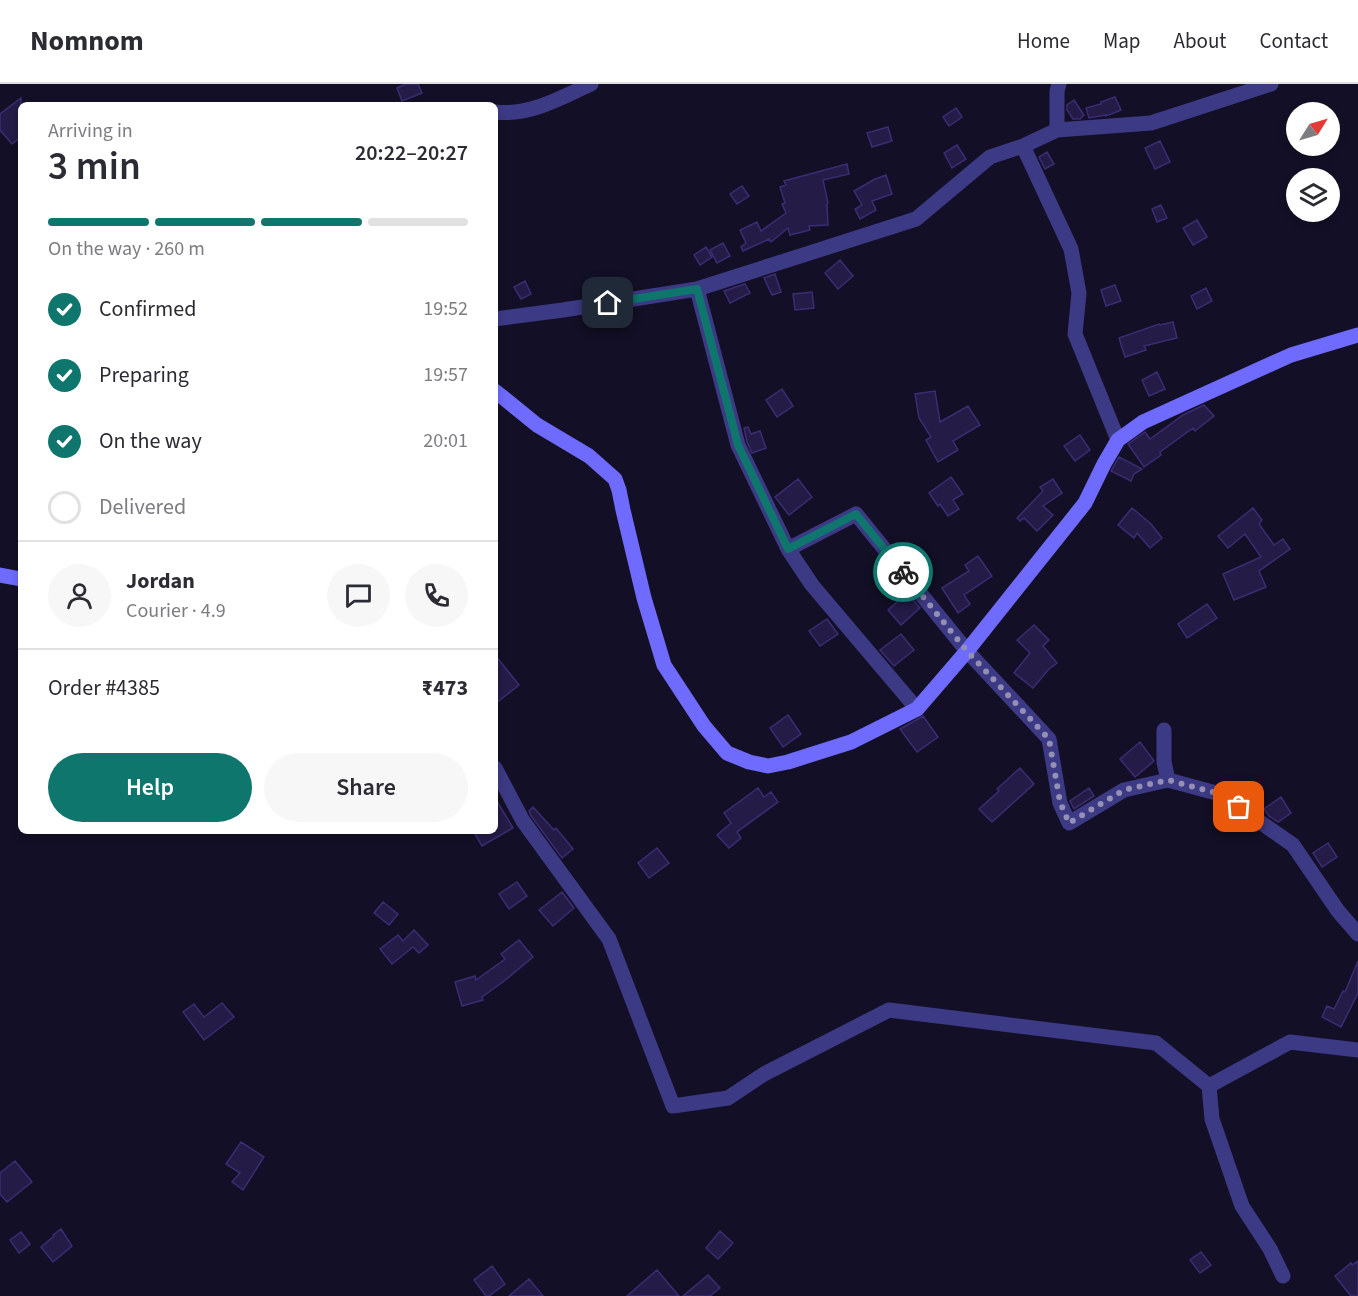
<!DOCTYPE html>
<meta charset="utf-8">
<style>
body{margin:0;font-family:"Source Sans 3",sans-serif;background:#f7f7f7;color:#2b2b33;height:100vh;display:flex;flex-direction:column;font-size:22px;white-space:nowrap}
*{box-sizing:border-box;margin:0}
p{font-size:20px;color:#7c7c81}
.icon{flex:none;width:33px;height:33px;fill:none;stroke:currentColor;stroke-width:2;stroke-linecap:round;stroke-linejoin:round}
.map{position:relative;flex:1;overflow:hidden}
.drawer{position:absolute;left:18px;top:18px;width:480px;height:732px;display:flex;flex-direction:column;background:#fff;border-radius:9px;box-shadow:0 3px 9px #0003}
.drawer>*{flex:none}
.needle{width:39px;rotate:53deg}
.buttons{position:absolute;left:1286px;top:18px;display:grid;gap:12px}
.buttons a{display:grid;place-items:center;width:54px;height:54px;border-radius:50%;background:#fff;box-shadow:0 3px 9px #0003;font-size:30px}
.pin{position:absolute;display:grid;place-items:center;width:51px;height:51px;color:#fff;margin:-26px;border-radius:12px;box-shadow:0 3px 9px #0006}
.courier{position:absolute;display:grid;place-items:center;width:60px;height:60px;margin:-30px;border:4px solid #0f766e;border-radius:50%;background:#fff;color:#222;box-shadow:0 2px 8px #0007}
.headline em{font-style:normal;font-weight:600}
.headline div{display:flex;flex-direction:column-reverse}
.headline{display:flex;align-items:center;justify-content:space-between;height:102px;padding:0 30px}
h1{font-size:39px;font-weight:600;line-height:45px}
.bar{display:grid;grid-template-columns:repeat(4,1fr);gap:9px 6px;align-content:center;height:72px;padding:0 30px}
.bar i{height:8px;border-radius:4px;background:#e1e1e2}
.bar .active{background:#0f766e}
.bar p{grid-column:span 4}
.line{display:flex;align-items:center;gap:15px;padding:0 30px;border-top:2px solid #e1e1e2}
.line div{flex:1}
.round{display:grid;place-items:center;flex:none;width:63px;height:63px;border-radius:32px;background:#f7f7f7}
ol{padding:0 30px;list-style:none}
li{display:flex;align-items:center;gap:18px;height:66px}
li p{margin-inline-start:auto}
li .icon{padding:6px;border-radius:50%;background:#0f766e;color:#fff;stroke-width:4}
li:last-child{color:#7c7c81}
li i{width:33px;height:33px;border:3px solid #e1e1e2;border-radius:50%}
.button{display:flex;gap:12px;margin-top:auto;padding:12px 30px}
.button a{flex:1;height:69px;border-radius:36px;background:#0f766e;color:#fff;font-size:24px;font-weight:600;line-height:69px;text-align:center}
.button a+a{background:#f7f7f7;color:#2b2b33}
header{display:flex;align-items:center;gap:36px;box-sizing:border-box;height:84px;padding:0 30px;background:#fff;border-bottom:2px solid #e1e1e2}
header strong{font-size:28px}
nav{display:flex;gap:33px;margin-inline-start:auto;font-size:21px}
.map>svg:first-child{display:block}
</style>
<header>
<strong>Nomnom</strong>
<nav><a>Home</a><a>Map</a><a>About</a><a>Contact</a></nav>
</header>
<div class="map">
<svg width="1358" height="1212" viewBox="0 0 1358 1212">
<rect width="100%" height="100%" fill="#130f26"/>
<!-- building -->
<path fill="#241b47" stroke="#3b2d73" stroke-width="1.5" d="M406 0H418L422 9 402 17 397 4Z
M1115 13 1121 26 1106 32V31L1089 34 1086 24 1101 20V18Z
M21 14V53L12 60 0 46V30Z
M1074 16 1084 31 1080 35H1073L1067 26V21Z
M956 24 962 33 949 42 943 33Z
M888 43 892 57 872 63 867 49Z
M1160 57 1170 78 1155 85 1145 64Z
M957 61 966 75 952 84 944 69Z
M1047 68 1054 80 1045 85 1039 73Z
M847 80 849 90 823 96 828 119 827 120 828 141 809 142 810 146 790 151 788 144 771 158 769 155 743 167 741 163 746 159 740 146 757 138 761 147 786 129 782 120 785 119 780 103 786 101 784 97Z
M886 91 892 110 872 117 876 126 860 135 855 125 862 121 854 107 875 95Z
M742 102 749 112 737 120 730 110Z
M1161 121 1167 134 1157 138 1152 125Z
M1197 136 1207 153 1193 161 1183 144Z
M723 159 730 172 717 179 710 166Z
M706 163 712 173 700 181 694 171Z
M840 176 853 192 838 205 825 189Z
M775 190 781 208 772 211 764 194Z
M525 197 531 210 521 215 514 203Z
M745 200 750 209 730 219 724 207Z
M1115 201 1121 217 1106 222 1101 206Z
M1206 204 1212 217 1197 225 1191 212Z
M812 208 814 224 795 226 793 210Z
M1173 238 1177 254 1144 262 1146 266 1125 273 1119 254 1159 240 1160 241Z
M1157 288 1165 305 1149 312 1142 296Z
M782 305 793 322 777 333 766 316Z
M935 307 940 338 968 322 980 341 953 357 958 366 938 378 926 356 931 353 919 334 915 310Z
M1204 321 1214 332 1195 347 1193 344 1160 368 1161 371 1144 383 1128 360 1145 348 1150 355 1183 331Z
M748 343 751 350 760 347 766 364 752 369 747 358 744 344Z
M1080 351 1090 366 1075 377 1064 362Z
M1119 373 1142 385 1134 390 1131 397 1111 387Z
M951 393 963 410 953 416 959 425 948 432 940 420 938 422 929 409Z
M798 395 812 413 789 431 775 413Z
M1053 395 1062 409 1043 422 1053 431 1037 447 1024 434 1020 437 1017 434 1043 407 1040 403Z
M1132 424 1151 440 1162 454 1150 464 1137 449 1134 454 1118 441Z
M1253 424 1262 436 1259 440 1274 461 1283 455 1290 465 1259 487 1266 503 1234 516 1223 490 1261 473 1245 450 1228 464 1218 452Z
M978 472 992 492 964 511 970 520 958 529 942 504 969 487 965 481Z
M907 509 920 524 901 541 888 526Z
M1207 520 1217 534 1187 554 1178 540Z
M827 535 838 550 820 562 809 547Z
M1034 541 1049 556 1043 562 1057 579 1049 585 1033 604 1014 589 1030 569 1017 556Z
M901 550 914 566 894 582 880 566Z
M495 571 519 601 495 620Z
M788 631 801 650 783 663 770 644Z
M923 632 938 653 917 668 900 645Z
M1140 658 1154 677 1135 693 1120 675Z
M1020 684 1034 700 992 738 979 725 999 707 997 705Z
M758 704 764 713 771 708 778 718 737 748 741 754 729 764 717 751 731 739 724 729Z
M1089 704 1094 712 1074 725 1070 717Z
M1281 713 1291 729 1278 738 1269 732 1264 725Z
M495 714 513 744 482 762 473 747H495Z
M533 723 554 746 556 744 573 765 562 774 531 732 529 727Z
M1328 759 1337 773 1322 783 1313 769Z
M657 764 669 779 649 794 638 779Z
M517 798 527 812 509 825 499 810Z
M562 808 574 824 553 842 539 826Z
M383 818 398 830 389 841 374 829Z
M414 846 428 861 419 869 413 863 392 880 380 865 398 851 403 857Z
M519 856 533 873 503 898 482 913 483 916 462 922 455 898 475 892 476 896 505 875 501 870Z
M1358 877V909L1341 943 1322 933 1327 922 1334 925 1343 907 1345 908Z
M222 919 234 933 204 956 183 928 194 920 204 933Z
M241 1058 264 1073 243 1106 232 1098 240 1089 226 1080Z
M15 1077 32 1098 7 1118 0 1110V1089Z
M61 1145 72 1162 53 1178 41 1163 54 1152 53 1151Z
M720 1147 733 1159 718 1175 706 1164Z
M21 1148 30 1160 19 1169 10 1156Z
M1201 1168 1211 1181 1200 1189 1190 1176Z
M1358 1177V1212H1351L1335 1192 1351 1179 1352 1181Z
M492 1182 505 1200 489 1212H486L474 1196Z
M657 1186 679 1212H627Z
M708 1191 720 1204 710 1212H683Z
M529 1195 543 1212H509Z"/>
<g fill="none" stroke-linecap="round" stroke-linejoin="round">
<!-- street -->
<path stroke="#3d3a85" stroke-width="15" d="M495 28C530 32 560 14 591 0
M1057 46V7L1059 0
M1023 62 1071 165 1079 209 1075 250 1118 356
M697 205 738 361 788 465 812 501 917 625
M495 235 563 226 697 205 916 135 990 73 1023 62 1057 46 1151 39 1271 0
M788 465 856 430 967 567 1049 655 1060 719 1069 739 1124 706 1168 696 1220 710 1293 761 1338 827 1358 850
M1164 646V678L1168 696
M495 684 523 737 609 855 673 1022 728 1014 764 990 889 926 1156 959 1209 1002 1212 1035 1242 1122 1270 1165 1283 1192
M1209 1002 1290 958 1358 966"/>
<!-- secondary -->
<path stroke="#6f6bff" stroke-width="15" d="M495 307 537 341 589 372 615 395 619 406 623 426 644 514 664 581 704 642 727 669 749 678 768 682 788 678 851 658 917 625 967 567 1085 419 1104 380 1118 356 1143 338 1291 271 1358 251
M0 491 21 495"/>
</g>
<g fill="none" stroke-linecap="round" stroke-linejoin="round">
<!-- done -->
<path stroke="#948fb3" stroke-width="6" stroke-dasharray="0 10.8" d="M903 488 967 567 1049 655 1060 718 1069 739 1124 706 1168 696 1220 710 1239 723"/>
<!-- route -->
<path stroke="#0f766e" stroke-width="8" d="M608 219 697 205 738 361 788 465 856 430 903 488"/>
</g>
</svg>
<div class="buttons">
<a><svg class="needle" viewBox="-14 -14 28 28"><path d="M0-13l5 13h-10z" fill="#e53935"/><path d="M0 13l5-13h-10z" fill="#7c7c81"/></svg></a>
<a><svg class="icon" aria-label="layers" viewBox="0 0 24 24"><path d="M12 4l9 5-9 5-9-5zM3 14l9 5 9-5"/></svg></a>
</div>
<div class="pin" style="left:1239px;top:723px;background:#ea580c"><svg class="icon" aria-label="bag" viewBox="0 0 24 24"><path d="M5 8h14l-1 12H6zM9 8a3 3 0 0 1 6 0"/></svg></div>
<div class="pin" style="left:608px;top:219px;background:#1f2937"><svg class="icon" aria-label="home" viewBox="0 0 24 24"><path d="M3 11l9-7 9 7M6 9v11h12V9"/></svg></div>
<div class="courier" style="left:903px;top:488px"><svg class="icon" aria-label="bike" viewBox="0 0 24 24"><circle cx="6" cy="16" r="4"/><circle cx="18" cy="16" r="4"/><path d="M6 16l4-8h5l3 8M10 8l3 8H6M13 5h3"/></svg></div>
<section class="drawer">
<div class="headline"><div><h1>3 min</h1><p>Arriving in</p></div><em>20:22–20:27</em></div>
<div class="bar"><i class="active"></i><i class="active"></i><i class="active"></i><i></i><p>On the way · 260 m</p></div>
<ol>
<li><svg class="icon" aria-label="check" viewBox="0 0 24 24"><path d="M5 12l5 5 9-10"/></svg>Confirmed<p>19:52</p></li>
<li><svg class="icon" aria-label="check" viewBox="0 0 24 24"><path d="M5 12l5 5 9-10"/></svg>Preparing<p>19:57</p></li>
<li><svg class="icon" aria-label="check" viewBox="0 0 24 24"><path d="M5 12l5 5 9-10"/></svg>On the way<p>20:01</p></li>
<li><i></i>Delivered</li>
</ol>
<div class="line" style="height:108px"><a class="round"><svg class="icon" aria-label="person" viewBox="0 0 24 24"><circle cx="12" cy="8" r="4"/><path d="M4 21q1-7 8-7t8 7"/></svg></a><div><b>Jordan</b><p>Courier · 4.9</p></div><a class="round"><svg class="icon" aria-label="chat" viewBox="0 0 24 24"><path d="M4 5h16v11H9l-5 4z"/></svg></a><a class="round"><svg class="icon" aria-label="phone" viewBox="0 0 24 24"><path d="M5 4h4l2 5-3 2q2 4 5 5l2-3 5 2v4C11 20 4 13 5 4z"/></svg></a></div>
<div class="line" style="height:78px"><div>Order #4385</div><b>₹473</b></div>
<div class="button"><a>Help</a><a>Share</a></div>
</section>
</div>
